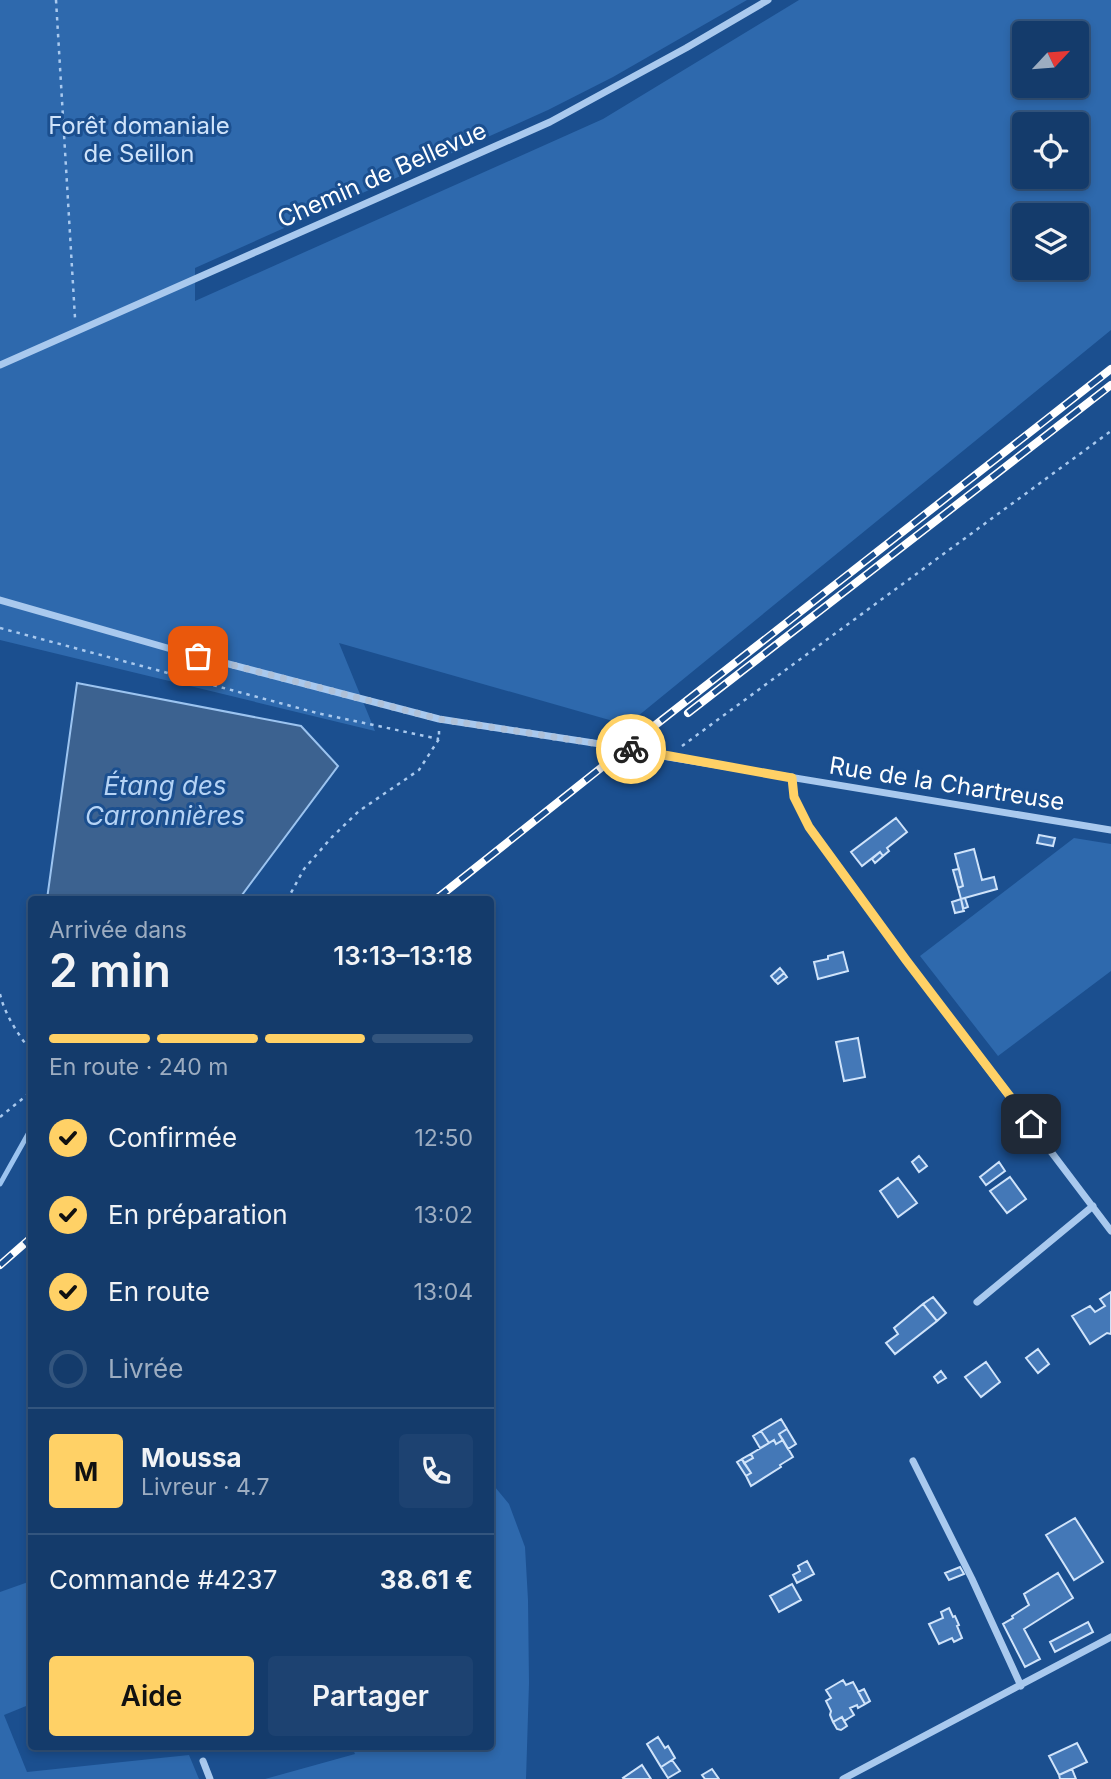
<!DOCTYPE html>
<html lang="fr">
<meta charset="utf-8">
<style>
body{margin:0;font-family:Inter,sans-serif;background:#1d4271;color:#f1f3f6;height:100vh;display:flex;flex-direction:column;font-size:26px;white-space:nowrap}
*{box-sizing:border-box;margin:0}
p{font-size:23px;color:#9dadc1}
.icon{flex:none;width:38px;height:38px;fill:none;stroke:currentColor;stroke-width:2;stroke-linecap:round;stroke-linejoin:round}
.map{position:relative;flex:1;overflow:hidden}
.side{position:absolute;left:28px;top:896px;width:466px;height:854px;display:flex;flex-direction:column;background:#143b6b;border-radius:7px;box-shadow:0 4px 10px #0003,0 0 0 2px #33557e}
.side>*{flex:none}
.needle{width:46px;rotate:64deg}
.buttons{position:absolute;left:1012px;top:21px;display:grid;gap:14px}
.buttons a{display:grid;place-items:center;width:77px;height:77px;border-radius:7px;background:#143b6b;box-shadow:0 4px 10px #0003,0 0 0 2px #33557e;font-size:35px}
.pin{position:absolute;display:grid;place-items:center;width:60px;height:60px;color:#fff;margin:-30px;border-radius:14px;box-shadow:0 4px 10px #0006}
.courier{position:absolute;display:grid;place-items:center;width:70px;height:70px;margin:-35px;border:5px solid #ffd166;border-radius:50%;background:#fff;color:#222;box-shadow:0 2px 9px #0007}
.head em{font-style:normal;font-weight:600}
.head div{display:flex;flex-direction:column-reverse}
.head{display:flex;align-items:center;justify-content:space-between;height:119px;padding:0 21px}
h1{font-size:46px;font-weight:600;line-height:52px}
.bar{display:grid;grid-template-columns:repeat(4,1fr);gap:10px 7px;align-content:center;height:84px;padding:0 21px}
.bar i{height:9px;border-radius:5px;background:#33557e}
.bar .active{background:#ffd166}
.bar p{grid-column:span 4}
.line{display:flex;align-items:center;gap:18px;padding:0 21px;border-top:2px solid #33557e}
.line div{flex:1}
.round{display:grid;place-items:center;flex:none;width:74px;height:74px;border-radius:7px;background:#1d4271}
ol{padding:0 21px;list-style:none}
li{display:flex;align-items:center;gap:21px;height:77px}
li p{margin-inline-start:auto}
li .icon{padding:7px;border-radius:50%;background:#ffd166;color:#111;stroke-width:4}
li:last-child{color:#9dadc1}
li i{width:38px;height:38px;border:4px solid #33557e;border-radius:50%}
.button{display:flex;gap:14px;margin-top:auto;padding:14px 21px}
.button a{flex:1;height:80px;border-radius:7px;background:#ffd166;color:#111;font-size:28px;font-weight:600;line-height:80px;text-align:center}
.button a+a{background:#1d4271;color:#f1f3f6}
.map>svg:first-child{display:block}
</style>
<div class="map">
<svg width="1111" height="1779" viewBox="0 0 1111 1779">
<rect width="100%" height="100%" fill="#1b4f8f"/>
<!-- green -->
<path fill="#2e69ad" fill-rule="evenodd" d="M0 0H747L613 77 548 110 195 268V301L603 119 799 0H1111V330L627 725 339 643 375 731 0 640ZM1024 33H1076V86H1024ZM1024 124H1076V177H1024ZM1024 215H1076V268H1024Z
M1074 838 1111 844V971L998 1056 920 956Z
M490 1481 509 1504 525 1547 528 1600 529 1683 526 1779H265L355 1754 352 1747 490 1746Z
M31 1581V1704L4 1715 27 1772 189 1755 199 1779H0V1592Z"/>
<!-- water -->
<path fill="#3c6290" stroke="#9cc4f0" stroke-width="2" d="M77 683 301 726 338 766 239 899H47Z"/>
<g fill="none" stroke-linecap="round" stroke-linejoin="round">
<!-- stream -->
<path stroke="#9cc4f0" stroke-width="5" d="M0 1184 32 1127"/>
</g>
<!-- building -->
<path fill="#4478b7" stroke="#cfe3fa" stroke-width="2" d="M896 818 907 832 887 848 889 851 883 856 880 852 862 866 851 852Z
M1039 835 1055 838 1053 846 1037 843Z
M974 849 982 880 994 877 997 889 961 899 958 888 963 886 955 854Z
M880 852 883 856 875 863 872 859Z
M959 869 963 886 958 888 953 870Z
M965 898 968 907 963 909 961 899Z
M961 899 964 911 955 913 952 902Z
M843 952 848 971 818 979 814 962 828 959V956Z
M780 968 784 973 775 981 771 976Z
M784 973 787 977 778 984 775 981Z
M858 1038 865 1077 844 1081 836 1042Z
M919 1156 927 1166 919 1172 912 1162Z
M999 1162 1005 1171 986 1185 980 1177Z
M1010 1177 1026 1199 1007 1213 990 1191Z
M898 1178 917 1203 898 1217 880 1191Z
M1111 1292V1334L1107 1333 1090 1344 1072 1316 1090 1306 1095 1312 1105 1306 1100 1299Z
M933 1297 946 1313 937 1321 923 1304Z
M923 1304 937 1321 895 1354 886 1343 898 1334 894 1328Z
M1038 1349 1049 1364 1038 1373 1026 1358Z
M986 1362 1000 1382 981 1397 965 1377Z
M941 1371 946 1378 938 1383 934 1377Z
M781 1419 787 1429 779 1434 783 1440 776 1444 774 1440 769 1443 761 1431Z
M787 1429 796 1444 788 1449 779 1434Z
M761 1431 769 1443 760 1448 753 1436Z
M774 1440 776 1444 783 1440 793 1457 780 1465 781 1467 751 1486 746 1476 751 1473 744 1463 753 1458 751 1454Z
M751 1454 753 1458 744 1463 742 1459Z
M742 1459 751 1473 746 1476 737 1462Z
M1075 1518 1103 1562 1074 1580 1046 1535Z
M807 1561 814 1574 797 1583 793 1575 800 1571 798 1566Z
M960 1567 964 1574 949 1580 945 1573Z
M1058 1573 1073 1598 1024 1629 1040 1659 1025 1667 1003 1624 1013 1618 1012 1616 1029 1605 1024 1594Z
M792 1584 801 1600 779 1612 770 1596Z
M949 1608 953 1617 955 1616 959 1625 957 1626 962 1638 954 1642 952 1638 939 1644 929 1624 943 1618 941 1612Z
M1088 1622 1093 1632 1055 1652 1050 1642Z
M843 1680 846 1685 853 1682 865 1704 858 1708 857 1705 850 1708 854 1715 844 1721 842 1717 833 1722 830 1715 831 1711 826 1701 831 1698 826 1690Z
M864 1689 870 1701 865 1704 858 1692Z
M842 1717 847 1726 841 1730 837 1729 833 1722Z
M658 1737 665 1748 668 1746 675 1758 661 1767 647 1744Z
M1077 1743 1087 1762 1059 1775 1049 1756Z
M672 1760 680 1771 668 1778 661 1767Z
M642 1765 651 1779H624L623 1778Z
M712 1769 719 1779H705L702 1775Z
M1072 1769 1076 1779H1060L1059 1775Z"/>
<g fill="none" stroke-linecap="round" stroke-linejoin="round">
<!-- path -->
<path stroke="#a9c9ee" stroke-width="2.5" stroke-dasharray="3.5 5" stroke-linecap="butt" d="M56 0 75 318
M0 628 317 713 439 739
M682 746 1111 431
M287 900 304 869 332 837 359 811 419 770 439 739V730
M0 994C5 1016 19 1035 32 1053
M0 1117 32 1091"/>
<!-- minor -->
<path stroke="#a9c9ee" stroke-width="7" d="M0 365 550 122 686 48 768 0
M0 600 171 649 439 719 626 748 668 757 1111 830
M792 777 794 797 809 827 906 960 1111 1231
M977 1302 1093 1206
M913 1461 972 1579 1021 1686
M203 1761 210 1779
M843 1779 1111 1637"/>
<!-- rail casing -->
<g stroke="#fff" stroke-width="8">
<path id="rail" d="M688 713 1111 385
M435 900 626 748 1111 369
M0 1265 32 1237"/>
</g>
<!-- rail -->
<use href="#rail" stroke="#1b4f8f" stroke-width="5" stroke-dasharray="16" stroke-linecap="butt"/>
</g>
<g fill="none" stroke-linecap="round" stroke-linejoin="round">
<!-- done -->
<path stroke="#afc1d8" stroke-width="7" stroke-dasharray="0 12.6" d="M198 656 439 719 631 749"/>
<!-- route -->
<path stroke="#ffd166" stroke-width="9" d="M631 749 792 778 794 797 809 827 906 960 1031 1124"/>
</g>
<g text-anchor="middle" stroke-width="6" stroke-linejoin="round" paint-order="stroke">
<!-- park labels -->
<g font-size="24" fill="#cfe3fa" stroke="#1b4f8f">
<text x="139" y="134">Forêt domaniale<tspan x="139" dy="28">de Seillon</tspan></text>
</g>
<!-- street labels -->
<g font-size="24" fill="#fff" stroke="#1b4f8f">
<text transform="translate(382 175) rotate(-24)" y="8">Chemin de Bellevue</text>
<text transform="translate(947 784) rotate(9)" y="8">Rue de la Chartreuse</text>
</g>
<!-- water labels -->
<g font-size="26" font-style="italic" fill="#b5d3f5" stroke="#1b4f8f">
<text x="165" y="795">Étang des<tspan x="165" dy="30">Carronnières</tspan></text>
</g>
</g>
</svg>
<div class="buttons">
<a><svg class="needle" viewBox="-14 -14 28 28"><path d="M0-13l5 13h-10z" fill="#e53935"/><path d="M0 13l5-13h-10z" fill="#9dadc1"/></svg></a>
<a><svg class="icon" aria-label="locate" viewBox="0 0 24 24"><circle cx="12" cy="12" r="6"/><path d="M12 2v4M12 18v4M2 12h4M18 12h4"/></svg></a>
<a><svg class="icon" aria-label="layers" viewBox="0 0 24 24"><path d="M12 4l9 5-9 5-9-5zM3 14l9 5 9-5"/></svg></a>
</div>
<div class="pin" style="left:198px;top:656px;background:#ea580c"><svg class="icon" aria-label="bag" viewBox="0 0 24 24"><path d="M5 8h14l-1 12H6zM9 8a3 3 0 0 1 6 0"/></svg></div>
<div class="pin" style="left:1031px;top:1124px;background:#1f2937"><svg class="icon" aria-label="home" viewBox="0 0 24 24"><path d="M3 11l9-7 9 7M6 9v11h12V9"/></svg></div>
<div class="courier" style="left:631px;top:749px"><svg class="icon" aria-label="bike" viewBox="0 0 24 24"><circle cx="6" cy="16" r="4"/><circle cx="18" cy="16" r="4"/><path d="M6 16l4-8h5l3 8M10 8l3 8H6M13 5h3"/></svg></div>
<section class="side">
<div class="head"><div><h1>2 min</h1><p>Arrivée dans</p></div><em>13:13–13:18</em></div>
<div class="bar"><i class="active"></i><i class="active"></i><i class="active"></i><i></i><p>En route · 240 m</p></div>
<ol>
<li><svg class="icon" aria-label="check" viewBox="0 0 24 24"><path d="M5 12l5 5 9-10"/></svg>Confirmée<p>12:50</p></li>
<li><svg class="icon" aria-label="check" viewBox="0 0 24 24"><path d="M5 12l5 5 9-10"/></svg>En préparation<p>13:02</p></li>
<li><svg class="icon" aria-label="check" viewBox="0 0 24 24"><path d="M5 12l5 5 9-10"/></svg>En route<p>13:04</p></li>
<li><i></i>Livrée</li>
</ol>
<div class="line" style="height:126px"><b class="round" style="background:#ffd166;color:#111">M</b><div><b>Moussa</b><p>Livreur · 4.7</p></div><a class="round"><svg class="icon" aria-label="phone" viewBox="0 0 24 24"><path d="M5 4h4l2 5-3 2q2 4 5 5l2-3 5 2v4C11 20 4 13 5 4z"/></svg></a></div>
<div class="line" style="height:91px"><div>Commande #4237</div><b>38.61 €</b></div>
<div class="button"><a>Aide</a><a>Partager</a></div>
</section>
</div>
